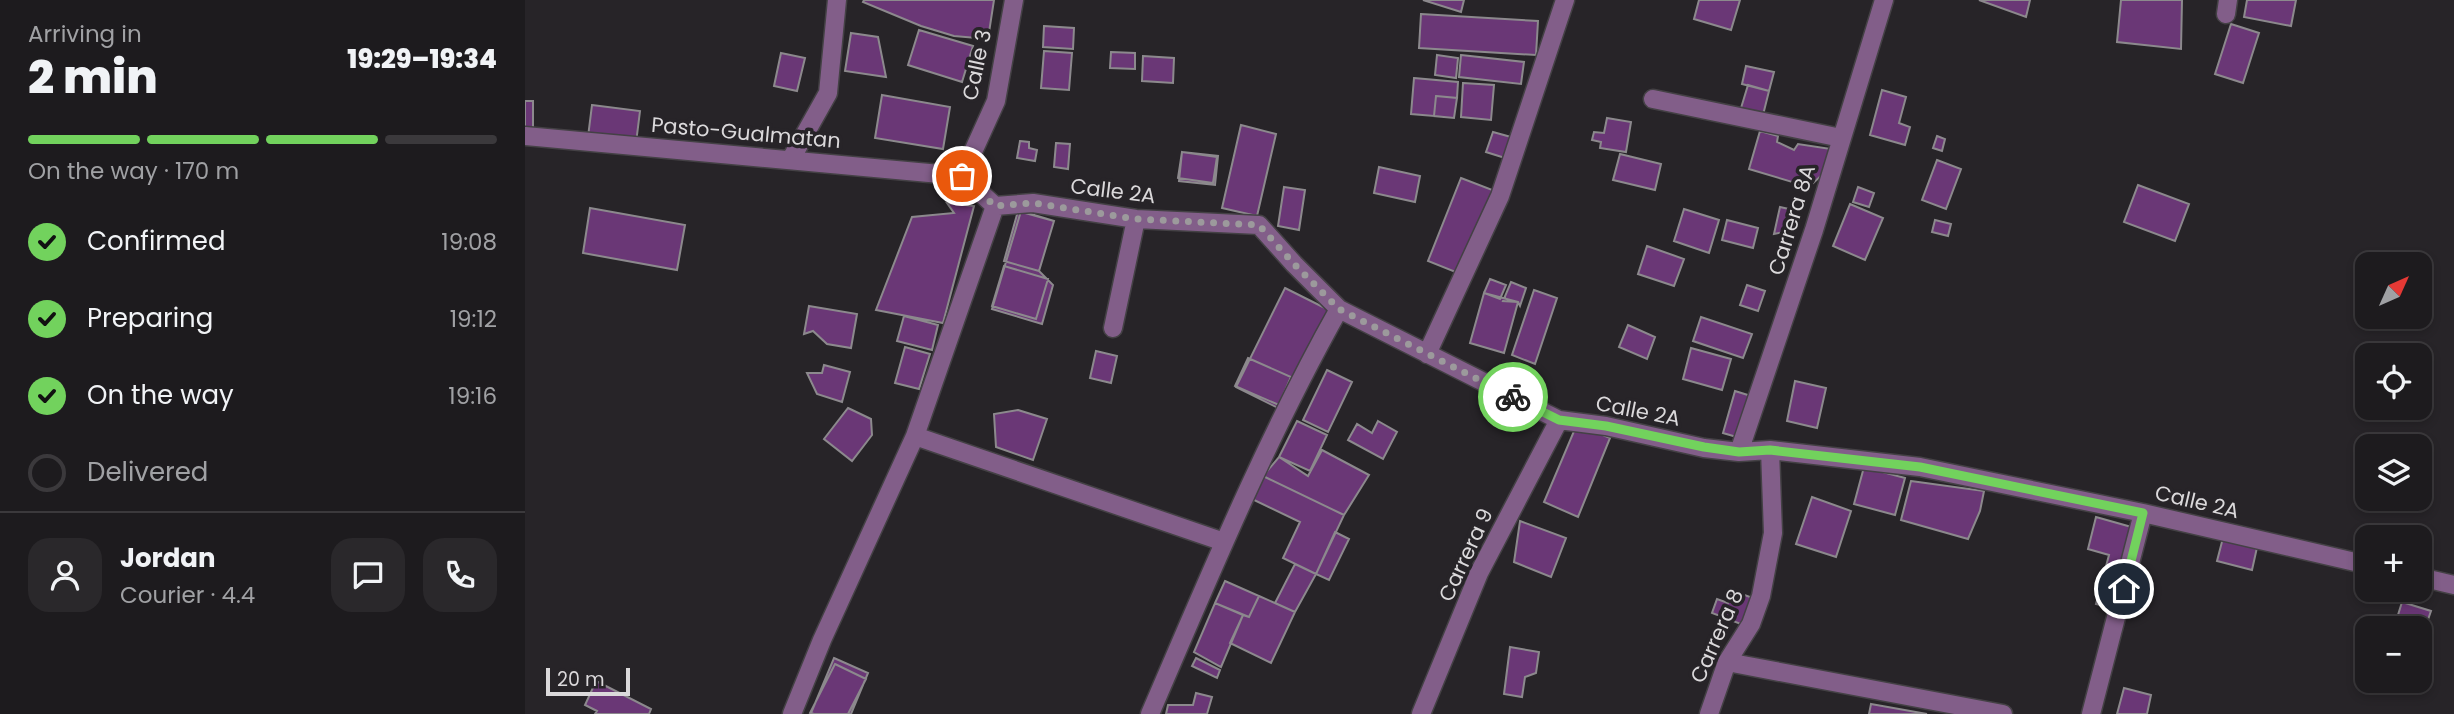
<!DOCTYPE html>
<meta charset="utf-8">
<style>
body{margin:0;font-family:Poppins,sans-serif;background:#2a282b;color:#f1f3f6;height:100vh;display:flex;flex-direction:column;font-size:26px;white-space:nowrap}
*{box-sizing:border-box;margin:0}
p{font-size:23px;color:#a0a1a4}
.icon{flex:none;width:38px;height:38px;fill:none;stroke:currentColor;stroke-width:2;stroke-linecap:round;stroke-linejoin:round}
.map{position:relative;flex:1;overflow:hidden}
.side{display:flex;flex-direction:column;background:#1d1b1e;width:525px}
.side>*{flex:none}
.needle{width:46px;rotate:45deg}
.buttons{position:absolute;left:1830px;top:252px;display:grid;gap:14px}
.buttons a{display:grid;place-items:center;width:77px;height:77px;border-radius:14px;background:#1d1b1e;box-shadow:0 4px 10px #0003,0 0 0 2px #3b393c;font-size:35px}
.scale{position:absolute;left:21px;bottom:18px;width:84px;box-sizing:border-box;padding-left:7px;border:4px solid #dbd9db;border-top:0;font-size:19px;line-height:24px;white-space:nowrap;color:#dbd9db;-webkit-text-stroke:5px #272428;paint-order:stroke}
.pin{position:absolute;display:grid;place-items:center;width:60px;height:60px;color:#fff;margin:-30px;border:4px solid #fff;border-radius:50%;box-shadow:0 2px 7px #0007}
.courier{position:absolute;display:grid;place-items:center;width:70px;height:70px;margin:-35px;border:5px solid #72d25d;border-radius:50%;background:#fff;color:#222;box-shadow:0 2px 9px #0007}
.headline em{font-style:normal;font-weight:800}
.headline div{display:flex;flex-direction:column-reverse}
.headline{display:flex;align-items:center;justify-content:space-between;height:119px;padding:0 28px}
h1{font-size:46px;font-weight:800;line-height:52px}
.bar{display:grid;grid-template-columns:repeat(4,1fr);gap:10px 7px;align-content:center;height:84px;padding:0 28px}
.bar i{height:9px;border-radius:5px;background:#3b393c}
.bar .selected{background:#72d25d}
.bar p{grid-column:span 4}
.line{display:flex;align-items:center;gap:18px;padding:0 28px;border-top:2px solid #3b393c}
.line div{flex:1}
.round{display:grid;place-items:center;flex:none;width:74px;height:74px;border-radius:21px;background:#2a282b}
ol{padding:0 28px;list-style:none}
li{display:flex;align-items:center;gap:21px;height:77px}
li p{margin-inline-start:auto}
li .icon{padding:7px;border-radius:50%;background:#72d25d;color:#111;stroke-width:4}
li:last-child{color:#a0a1a4}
li i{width:38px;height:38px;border:4px solid #3b393c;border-radius:50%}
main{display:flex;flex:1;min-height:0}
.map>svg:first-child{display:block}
</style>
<main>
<section class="side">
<div class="headline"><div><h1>2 min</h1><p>Arriving in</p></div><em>19:29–19:34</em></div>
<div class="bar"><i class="selected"></i><i class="selected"></i><i class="selected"></i><i></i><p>On the way · 170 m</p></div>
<ol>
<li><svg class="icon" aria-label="check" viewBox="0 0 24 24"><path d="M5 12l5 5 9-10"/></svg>Confirmed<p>19:08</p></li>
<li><svg class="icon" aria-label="check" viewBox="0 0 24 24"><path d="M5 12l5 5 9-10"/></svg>Preparing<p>19:12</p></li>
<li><svg class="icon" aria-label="check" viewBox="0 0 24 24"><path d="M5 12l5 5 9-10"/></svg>On the way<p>19:16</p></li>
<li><i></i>Delivered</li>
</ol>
<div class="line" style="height:126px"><a class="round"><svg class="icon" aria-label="person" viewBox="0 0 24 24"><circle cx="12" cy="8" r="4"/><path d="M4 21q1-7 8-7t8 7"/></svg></a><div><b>Jordan</b><p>Courier · 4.4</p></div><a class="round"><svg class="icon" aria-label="chat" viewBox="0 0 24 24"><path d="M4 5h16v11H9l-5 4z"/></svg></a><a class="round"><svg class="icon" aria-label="phone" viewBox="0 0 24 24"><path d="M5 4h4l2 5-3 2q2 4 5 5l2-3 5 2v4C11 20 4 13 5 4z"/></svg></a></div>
</section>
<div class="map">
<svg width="1929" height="714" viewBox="0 0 1929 714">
<rect width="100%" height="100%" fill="#272428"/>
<!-- building -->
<path fill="#6a3776" stroke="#8c898d" stroke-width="2" d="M339 0H469L463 39 429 36 396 26 338 2Z
M898 0H939L936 12Z
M1174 0H1215L1206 30 1169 19Z
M1454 0H1505L1501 17Z
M1596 0H1657L1656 49 1592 42Z
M1722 0H1771L1766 26 1719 17Z
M896 14 1013 21 1011 55 894 48Z
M1706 24 1734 33 1718 83 1690 74Z
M519 26 549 28 548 49 518 47Z
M394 30 448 46 437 82 383 65Z
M326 33 353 37 361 77 320 71Z
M519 51 547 53 544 90 516 88Z
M586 52 610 53V69L585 68Z
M256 53 280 58 272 91 249 86Z
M912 55 933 58 931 78 910 75Z
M936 55 999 62 996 84 934 77Z
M618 56 649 58 648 83 617 81Z
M1221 66 1249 72 1244 91 1217 84Z
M889 78 933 82 932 98 911 96 909 116 886 114Z
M938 83 969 85 966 120 936 117Z
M1223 85 1244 91 1238 115 1216 108Z
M1357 90 1381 97 1374 123 1385 127 1380 145 1345 135Z
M357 95 425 107 418 149 350 138Z
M911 96 932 98 929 118 909 116Z
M0 101H8V131H0Z
M67 105 115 111 111 143 63 137Z
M1082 118 1106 122 1101 152 1075 148 1076 142 1067 140 1069 132 1079 133Z
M716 125 751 134 732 216 697 208Z
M1235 131 1253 136 1252 142 1269 150 1273 144 1306 149 1298 174 1284 187 1224 169Z
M968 132 986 137 980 158 961 152Z
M1412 136 1420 139 1417 151 1408 148Z
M495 141 504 142V148L512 150 510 161 492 158Z
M531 143 545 144 543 169 529 167Z
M657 152 693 156 690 185 654 181Z
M657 152 692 157 688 183 653 178Z
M1095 154 1136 164 1130 190 1088 180Z
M1412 160 1436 169 1421 209 1397 200Z
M854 167 895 176 890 202 849 193Z
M936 178 970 191 938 275 903 261Z
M1613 185 1664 204 1650 241 1599 222Z
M759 187 780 190 774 230 753 226Z
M1333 187 1349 193 1344 207 1328 202Z
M422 203 449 206 418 323 351 310 387 217 429 213Z
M1325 204 1358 218 1340 260 1308 246Z
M1255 207 1273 211 1269 230 1249 234Z
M65 208 160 225 152 270 58 253Z
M1159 209 1194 220 1184 253 1149 241Z
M493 211 529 221 514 271 479 261Z
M496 211 529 221 514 271 528 285 517 324 467 309Z
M1202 220 1233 228 1228 248 1197 240Z
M1410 220 1426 224 1423 236 1407 232Z
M1122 246 1159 259 1149 286 1113 274Z
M479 266 523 279 511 319 467 306Z
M965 279 981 285 975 299 959 293Z
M986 282 1001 288 995 306 993 302 978 301Z
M1222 285 1240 291 1233 311 1215 305Z
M760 288 808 312 759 411 711 387Z
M1009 290 1032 298 1010 364 987 355Z
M959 293 993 302 979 353 945 343Z
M284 306 332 314 326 348 302 344 288 331 279 334Z
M379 316 413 325 407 350 372 341Z
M1176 317 1227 334 1218 358 1168 341Z
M1103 325 1130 337 1122 359 1094 347Z
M380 347 405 354 394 389 370 383Z
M1166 348 1206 359 1197 390 1158 379Z
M571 351 592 356 586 383 565 378Z
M723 358 766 377 754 405 710 386Z
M299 365 325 372 317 402 292 394 282 373H297Z
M802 370 827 382 803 432 778 420Z
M1270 381 1301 388 1292 428 1262 421Z
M1210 391 1226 396 1215 438 1198 433Z
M323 408 346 419 347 435 327 461 299 439Z
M493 410 522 419 508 460 471 447 469 414Z
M772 421 802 435 785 471 754 457Z
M853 421 872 432 858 459 823 440 832 424 847 433Z
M1052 424 1085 438 1053 517 1019 502Z
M797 450 844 475 819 515 738 476 754 457 783 476Z
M1339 467 1380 478 1370 515 1329 504Z
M738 476 819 515 791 574 758 558 775 522 727 499Z
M1386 481 1459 491 1455 511 1443 539 1376 520Z
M1287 497 1326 511 1311 557 1271 544Z
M1571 517 1610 528 1588 608 1571 604 1584 555 1563 549Z
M995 521 1041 538 1026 577 989 562Z
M810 532 824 539 804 580 791 574Z
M1699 534 1733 543 1727 570 1692 561Z
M770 564 791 574 770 612 750 603Z
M700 581 734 596 724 617 690 603Z
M1208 591 1231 599 1221 626 1187 613 1192 599 1203 603Z
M734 596 770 612 746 663 705 643 718 615 724 617Z
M1877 602 1906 611 1895 643V628H1869Z
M690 603 718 615 696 667 669 652Z
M985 647 1014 652 1011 673 1000 677 997 697 979 694Z
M309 658 343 673 326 714H289L286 713Z
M671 658 695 670 692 678 667 666Z
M310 664 341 679 323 714H287L285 713Z
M71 681 126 709 124 714H70L72 711 60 705Z
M1599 688 1626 695 1622 714H1592Z
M671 693 687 697 682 714H641L643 705H668Z
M1346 704 1402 714H1344Z"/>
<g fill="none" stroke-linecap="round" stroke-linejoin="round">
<!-- minor casing -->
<g stroke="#444145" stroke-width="21">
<path id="minor" d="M1701 14 1703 0
M1128 99 1316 138
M0 136 437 176
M266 159 303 93 312 0
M437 176 470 206 508 203 611 219 734 225 769 264 814 309 1034 420 1081 426 1179 448 1214 452 1245 450 1395 467 1618 513 1843 565
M437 176 471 101 489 0
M588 328 611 219
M902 354 975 196 1040 0
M390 436 699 542
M1214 452 1289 230 1359 0
M1895 577 1929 585
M1202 662 1478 714
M267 714 297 640 390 436 470 206
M625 714C684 577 741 439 814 309
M896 714 954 573 1034 420
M1184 714 1202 662 1226 624 1236 596 1248 533 1245 450
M1566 714 1618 513"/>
</g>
<!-- minor -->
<use href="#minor" stroke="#825e89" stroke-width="18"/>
</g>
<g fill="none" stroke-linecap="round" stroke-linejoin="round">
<!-- done -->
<path stroke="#9c9a9c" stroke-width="7" stroke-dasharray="0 12.6" d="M437 176 470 206 508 203 611 219 734 225 769 264 814 309 988 397"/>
<!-- route -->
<path stroke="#72d25d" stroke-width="9" d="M988 397 1034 420 1081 426 1179 447 1214 452 1245 450 1395 467 1618 513 1599 589"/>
</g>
<g text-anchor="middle" stroke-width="7" stroke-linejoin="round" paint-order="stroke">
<!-- street labels -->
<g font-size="21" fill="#dbd9db" stroke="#272428">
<text transform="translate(452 65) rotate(-78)" y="7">Calle 3</text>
<text transform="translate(221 133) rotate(5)" y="7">Pasto-Gualmatan</text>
<text transform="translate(588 191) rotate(7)" y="7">Calle 2A</text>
<text transform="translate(1267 220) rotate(-73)" y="7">Carrera 8A</text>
<text transform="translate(1113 411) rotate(11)" y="7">Calle 2A</text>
<text transform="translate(1672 502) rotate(13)" y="7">Calle 2A</text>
<text transform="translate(941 555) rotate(-65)" y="7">Carrera 9</text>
<text transform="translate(1192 636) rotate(-66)" y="7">Carrera 8</text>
</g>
</g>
</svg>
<div class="buttons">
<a><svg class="needle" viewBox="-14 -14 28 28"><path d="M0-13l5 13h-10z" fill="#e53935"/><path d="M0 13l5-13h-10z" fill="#a0a1a4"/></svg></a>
<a><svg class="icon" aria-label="locate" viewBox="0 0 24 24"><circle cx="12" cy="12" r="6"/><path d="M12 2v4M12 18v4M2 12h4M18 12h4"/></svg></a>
<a><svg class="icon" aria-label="layers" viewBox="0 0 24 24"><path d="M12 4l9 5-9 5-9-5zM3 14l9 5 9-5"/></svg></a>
<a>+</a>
<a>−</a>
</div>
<div class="scale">20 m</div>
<div class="pin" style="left:437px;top:176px;background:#ea580c"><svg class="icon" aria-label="bag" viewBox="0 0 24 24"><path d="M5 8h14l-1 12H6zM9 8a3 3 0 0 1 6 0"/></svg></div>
<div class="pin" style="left:1599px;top:589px;background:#1f2937"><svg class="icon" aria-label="home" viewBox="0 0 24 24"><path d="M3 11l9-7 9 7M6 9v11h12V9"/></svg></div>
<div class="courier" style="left:988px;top:397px"><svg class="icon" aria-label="bike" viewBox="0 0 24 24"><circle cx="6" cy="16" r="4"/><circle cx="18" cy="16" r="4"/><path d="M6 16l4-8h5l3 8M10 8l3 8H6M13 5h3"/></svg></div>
</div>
</main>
